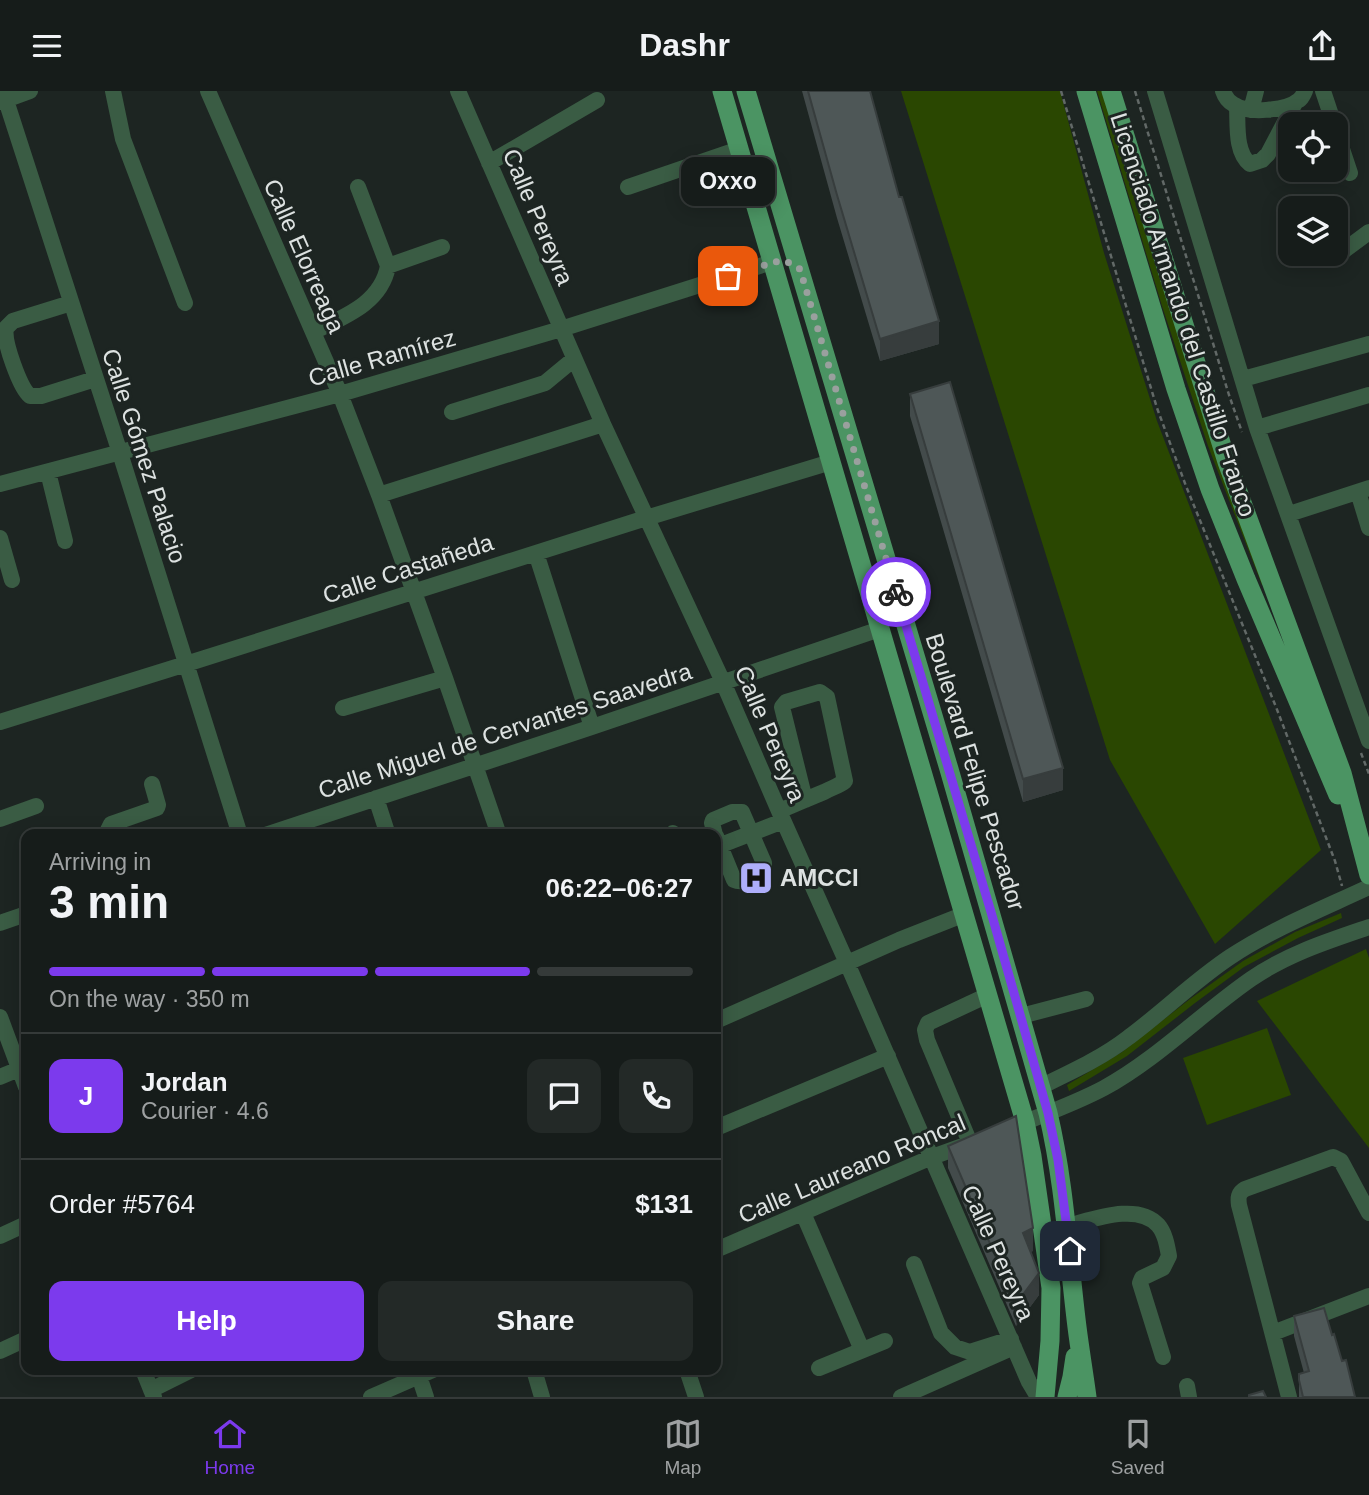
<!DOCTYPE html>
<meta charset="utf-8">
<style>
body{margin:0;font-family:Arial,sans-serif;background:#232927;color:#f1f3f6;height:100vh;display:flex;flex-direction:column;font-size:26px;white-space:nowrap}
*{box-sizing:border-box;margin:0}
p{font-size:23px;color:#9ea1a2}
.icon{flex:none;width:38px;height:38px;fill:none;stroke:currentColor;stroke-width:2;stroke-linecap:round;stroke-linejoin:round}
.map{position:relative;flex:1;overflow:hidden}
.sheet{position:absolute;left:21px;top:738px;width:700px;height:546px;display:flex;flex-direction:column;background:#161c1a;border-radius:14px;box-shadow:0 4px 18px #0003,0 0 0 2px #353a39}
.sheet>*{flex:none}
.fabs{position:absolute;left:1278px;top:21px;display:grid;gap:14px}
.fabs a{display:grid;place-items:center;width:70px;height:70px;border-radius:14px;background:#161c1a;box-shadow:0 4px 18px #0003,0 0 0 2px #353a39;font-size:35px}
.pin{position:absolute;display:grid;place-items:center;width:60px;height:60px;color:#fff;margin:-30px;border-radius:14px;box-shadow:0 4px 10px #0006}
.courier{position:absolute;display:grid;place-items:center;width:70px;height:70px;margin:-35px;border:5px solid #7c3aed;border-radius:50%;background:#fff;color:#222;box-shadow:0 2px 9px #0007}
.bubble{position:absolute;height:49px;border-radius:14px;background:#161c1a;box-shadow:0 4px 18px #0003,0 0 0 2px #353a39;font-size:23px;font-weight:800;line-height:49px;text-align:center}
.headline em{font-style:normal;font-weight:800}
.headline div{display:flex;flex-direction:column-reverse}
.headline{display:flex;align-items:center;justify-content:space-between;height:119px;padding:0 28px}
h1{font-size:46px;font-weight:800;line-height:52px}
.bar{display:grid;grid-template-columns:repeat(4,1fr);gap:10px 7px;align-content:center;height:84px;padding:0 28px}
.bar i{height:9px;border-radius:5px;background:#353a39}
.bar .selected{background:#7c3aed}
.bar p{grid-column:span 4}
.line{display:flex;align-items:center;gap:18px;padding:0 28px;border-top:2px solid #353a39}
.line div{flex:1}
.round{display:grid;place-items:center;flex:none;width:74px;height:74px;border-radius:14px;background:#232927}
.cta{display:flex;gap:14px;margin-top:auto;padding:14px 28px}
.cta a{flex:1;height:80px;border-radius:14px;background:#7c3aed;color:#fff;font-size:28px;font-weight:800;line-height:80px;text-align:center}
.cta a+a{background:#232927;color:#f1f3f6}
header{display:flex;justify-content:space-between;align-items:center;height:91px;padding:0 28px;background:#161c1a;font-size:32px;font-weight:800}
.tab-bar{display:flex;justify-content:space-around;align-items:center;height:98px;border-top:2px solid #353a39;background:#161c1a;font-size:19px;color:#9ea1a2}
.tab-bar a{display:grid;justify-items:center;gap:4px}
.tab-bar .selected{color:#7c3aed}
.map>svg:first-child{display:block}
</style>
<header><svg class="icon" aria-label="menu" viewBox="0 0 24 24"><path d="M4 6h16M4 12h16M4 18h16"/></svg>Dashr<svg class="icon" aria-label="share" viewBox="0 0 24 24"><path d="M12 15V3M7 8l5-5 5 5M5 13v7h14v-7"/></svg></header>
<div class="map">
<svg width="1369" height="1306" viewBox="0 0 1369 1306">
<rect width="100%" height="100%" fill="#1d2522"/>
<!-- green -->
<path fill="#2a4701" d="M901 0H1060L1104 162 1157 330 1321 759 1215 853 1110 669Z
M1097 0H1106L1265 488 1262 494 1208 355 1162 215Z
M1341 822 1342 827 1298 847 1244 876 1195 912 1127 965 1069 1000 1067 994 1122 961 1190 908 1243 870 1295 841Z
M1366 858 1369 867V1057L1257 910Z
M1267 937 1291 1004 1207 1034 1183 967Z"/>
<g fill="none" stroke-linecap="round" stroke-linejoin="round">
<!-- path -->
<path stroke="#626967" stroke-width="2.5" stroke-dasharray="5 3.5" stroke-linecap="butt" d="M1061 0 1157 317 1186 395 1276 616 1335 770 1342 795
M1135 0 1229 304 1242 341
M1361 662 1369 683"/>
<!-- minor -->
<path stroke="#3a5c44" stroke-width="16" d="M3 0 120 362 240 744
M113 0 123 48 185 212
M208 0 340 303 379 404 445 587 499 744
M458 0 603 333 723 591 779 720 847 872 1029 1291 1038 1306
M1155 0 1257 337 1369 650
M1223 0C1225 6 1228 10 1233 13 1247 23 1286 20 1299 9 1302 7 1303 4 1305 0
M1323 0 1334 33
M0 11 30 0
M1237 16C1238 34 1235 61 1250 73L1262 69 1268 63 1295 12
M1251 19 1256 0
M1335 37 1350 82
M489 72 597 9
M628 96 739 58
M1342 161 1369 141
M388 175 442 156
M71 212 13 230 6 237C3 250 20 297 30 305H41L95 288
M313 241C343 226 381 213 388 175L358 96
M1243 288 1369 253
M452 321 545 292 574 268
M1257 337 1369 304
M48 381 65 450
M0 393 340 303 561 238 772 171
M1358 401 1369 437
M379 404 603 333
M1289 423 1369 397
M0 447 12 489
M536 462 592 636
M343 617 445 587
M0 631 186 573 646 427 831 371
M376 707 388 744
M779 720C794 714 809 707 824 701 831 697 839 695 845 690L827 606 820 601 786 611 782 616 805 709
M0 728 36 715
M673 742 674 744
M109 744 108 739 111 733 157 717 158 714 152 693
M265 744 592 636 880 538
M715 744 712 732 713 729 732 721H742L764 772V780C757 786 743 793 734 789L716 745
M716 756 783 730
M0 832 26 823
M1021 925 1086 908
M0 926 26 996
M716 930 899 849 965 823
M0 986 19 978
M1040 996C1071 981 1102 967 1129 946 1164 920 1194 890 1230 866 1274 837 1322 818 1369 796
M1015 1035C1045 1023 1076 1012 1104 997 1157 968 1202 922 1251 888 1287 863 1328 850 1369 836
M716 1037 888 965
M970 1052 927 949 925 939 928 932 988 904
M803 1122 862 1259
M1067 1135C1092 1129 1137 1111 1158 1134 1165 1142 1167 1154 1169 1165L1163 1177 1142 1187 1140 1192 1163 1266
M0 1145 26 1133
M716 1159 932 1066 968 1053
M914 1173 941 1242 955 1256 970 1261 1011 1248
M1273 1242 1369 1205
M0 1260 26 1248
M819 1277 885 1250
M143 1279 154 1306
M417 1279 426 1306
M534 1279 542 1306
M687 1279 696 1306
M1187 1295 1189 1306
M151 1299 191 1279
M371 1306 433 1279
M901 1306 1014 1256
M1289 1306 1239 1114C1238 1107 1238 1102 1245 1098L1333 1066 1341 1070 1369 1122"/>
<!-- major -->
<path stroke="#4b9463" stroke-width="19" d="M722 0 1025 1031 1032 1065 1051 1197 1050 1250 1045 1306
M746 0 949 678 1048 1022C1065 1094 1068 1164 1077 1236 1080 1260 1084 1283 1087 1306
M1086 0 1176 298 1210 398 1246 488 1338 704
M1111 0 1227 371 1342 682 1369 784
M1067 1306 1072 1286 1075 1266"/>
</g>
<!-- wall -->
<path fill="#434b4b" d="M802 0H870L939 253 880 270 837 127Z
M910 303 1063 699 1023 711 910 325Z
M948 1055 1033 1160 1030 1161 1039 1204 1016 1235 948 1077Z
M1294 1225 1332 1244 1355 1306H1299V1289L1304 1282 1294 1245Z"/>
<!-- shaded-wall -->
<path fill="#373d3d" d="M939 230V253L880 270V248Z
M1063 677V699L1023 711V688Z
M1033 1137V1160L1023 1164V1142Z
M1039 1182V1204L1016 1235V1213Z"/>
<!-- building -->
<path fill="#4e5757" stroke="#373d3d" stroke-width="2" d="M808 0H870L899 106H902L939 230 880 248 837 104Z
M950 291 1063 677 1023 688 910 303Z
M1016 1025 1033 1137 1023 1142 1039 1182 1016 1213 948 1055Z
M1324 1217 1332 1244 1334 1243 1342 1270 1346 1269 1355 1306H1303L1299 1289V1283L1309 1280 1294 1225Z
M1263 1300 1266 1306H1249V1304Z"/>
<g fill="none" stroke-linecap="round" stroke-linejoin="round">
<!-- done -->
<path stroke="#9aa09e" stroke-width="7" stroke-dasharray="0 12.6" d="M728 185 779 170H786L800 178 896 501"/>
<!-- route -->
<path stroke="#7c3aed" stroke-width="9" d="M896 501 991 821 1048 1022 1058 1069 1070 1160"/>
</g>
<!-- icons -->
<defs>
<g id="hospital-square" transform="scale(1.75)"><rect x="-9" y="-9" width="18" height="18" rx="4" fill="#aeaefa" stroke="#1d2522"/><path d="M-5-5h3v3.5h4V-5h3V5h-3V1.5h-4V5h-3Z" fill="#111"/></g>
</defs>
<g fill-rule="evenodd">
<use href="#hospital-square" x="756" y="787"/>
</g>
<g text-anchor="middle" stroke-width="6" stroke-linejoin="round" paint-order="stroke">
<!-- street labels -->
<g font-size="24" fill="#dde2e1" stroke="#1d2522">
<text transform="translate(538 126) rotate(67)" y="8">Calle Pereyra</text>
<text transform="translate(304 165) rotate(66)" y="8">Calle Elorreaga</text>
<text transform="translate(1183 224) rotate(72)" y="8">Licenciado Armando del Castillo Franco</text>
<text transform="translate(382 267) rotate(-16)" y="8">Calle Ramírez</text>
<text transform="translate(144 365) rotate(72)" y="8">Calle Gómez Palacio</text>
<text transform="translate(408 478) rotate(-18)" y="8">Calle Castañeda</text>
<text transform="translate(505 640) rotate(-18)" y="8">Calle Miguel de Cervantes Saavedra</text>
<text transform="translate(770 643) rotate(67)" y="8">Calle Pereyra</text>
<text transform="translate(975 681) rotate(73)" y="8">Boulevard Felipe Pescador</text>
<text transform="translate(852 1078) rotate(-23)" y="8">Calle Laureano Roncal</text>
<text transform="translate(998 1162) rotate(66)" y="8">Calle Pereyra</text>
</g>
<!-- poi labels -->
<g font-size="24" font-weight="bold" fill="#dde2e1" stroke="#1d2522" text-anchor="start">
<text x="780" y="795">AMCCI</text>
</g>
</g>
</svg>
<div class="fabs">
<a><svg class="icon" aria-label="locate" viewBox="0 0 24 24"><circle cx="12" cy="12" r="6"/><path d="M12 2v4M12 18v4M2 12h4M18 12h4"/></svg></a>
<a><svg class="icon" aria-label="layers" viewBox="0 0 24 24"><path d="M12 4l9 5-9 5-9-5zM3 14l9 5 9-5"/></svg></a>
</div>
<div class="pin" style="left:728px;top:185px;background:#ea580c"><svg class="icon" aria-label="bag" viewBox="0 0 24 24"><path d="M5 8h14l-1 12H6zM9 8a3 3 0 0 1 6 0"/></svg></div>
<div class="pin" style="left:1070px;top:1160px;background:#1f2937"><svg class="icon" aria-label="home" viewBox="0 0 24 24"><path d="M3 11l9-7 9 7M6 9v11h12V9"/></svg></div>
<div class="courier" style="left:896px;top:501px"><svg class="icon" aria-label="bike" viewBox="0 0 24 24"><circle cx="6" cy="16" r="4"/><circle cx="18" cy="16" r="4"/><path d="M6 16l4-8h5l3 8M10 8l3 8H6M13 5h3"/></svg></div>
<div class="bubble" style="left:681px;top:66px;width:94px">Oxxo</div>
<section class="sheet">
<div class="headline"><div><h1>3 min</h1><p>Arriving in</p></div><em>06:22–06:27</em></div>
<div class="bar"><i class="selected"></i><i class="selected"></i><i class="selected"></i><i></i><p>On the way · 350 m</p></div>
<div class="line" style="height:126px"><b class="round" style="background:#7c3aed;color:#fff">J</b><div><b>Jordan</b><p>Courier · 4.6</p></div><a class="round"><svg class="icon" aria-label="chat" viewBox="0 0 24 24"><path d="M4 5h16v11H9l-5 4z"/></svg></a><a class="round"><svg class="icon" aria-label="phone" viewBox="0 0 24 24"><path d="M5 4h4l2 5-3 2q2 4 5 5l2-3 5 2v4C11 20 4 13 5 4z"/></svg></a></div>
<div class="line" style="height:91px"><div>Order #5764</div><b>$131</b></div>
<div class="cta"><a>Help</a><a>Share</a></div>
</section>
</div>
<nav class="tab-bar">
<a class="selected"><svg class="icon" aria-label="home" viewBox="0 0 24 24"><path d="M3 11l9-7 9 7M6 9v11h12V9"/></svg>Home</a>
<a><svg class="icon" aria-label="map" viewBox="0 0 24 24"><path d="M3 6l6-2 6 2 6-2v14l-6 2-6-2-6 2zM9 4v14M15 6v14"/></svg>Map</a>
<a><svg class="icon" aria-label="saved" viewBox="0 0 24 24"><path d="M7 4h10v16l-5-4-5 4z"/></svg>Saved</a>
</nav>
